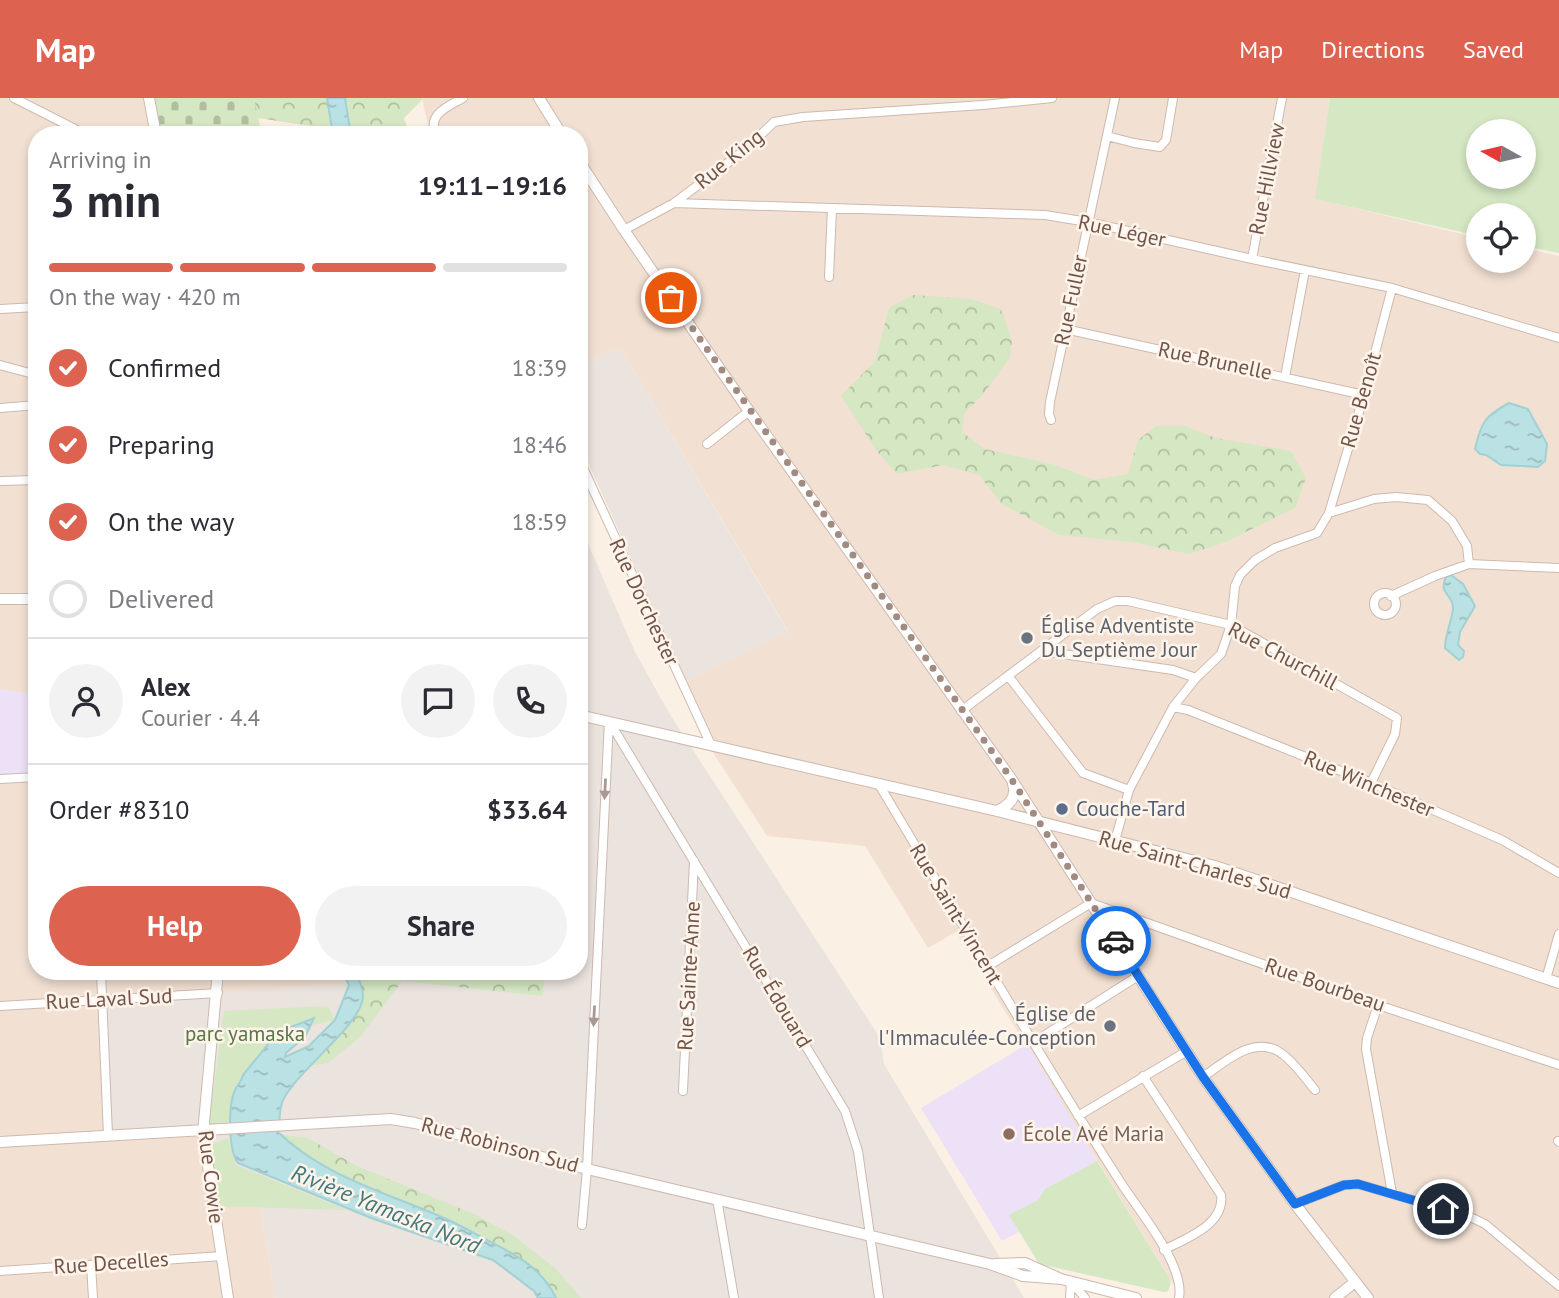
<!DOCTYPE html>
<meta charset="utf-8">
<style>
body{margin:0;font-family:"PT Sans",sans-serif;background:#f2f2f3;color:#2b2b33;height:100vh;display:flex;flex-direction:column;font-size:26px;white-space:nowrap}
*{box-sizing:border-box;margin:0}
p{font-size:23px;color:#7c7c81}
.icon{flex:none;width:38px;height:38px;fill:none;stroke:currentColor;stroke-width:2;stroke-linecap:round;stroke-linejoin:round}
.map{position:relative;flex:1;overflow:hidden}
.panel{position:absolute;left:28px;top:28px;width:560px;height:854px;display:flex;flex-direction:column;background:#fff;border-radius:28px;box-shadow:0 4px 10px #0003}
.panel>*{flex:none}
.needle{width:46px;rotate:278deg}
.fabs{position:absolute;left:1466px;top:21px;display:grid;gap:14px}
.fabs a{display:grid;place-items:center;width:70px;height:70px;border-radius:50%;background:#fff;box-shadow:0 4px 10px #0003;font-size:35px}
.pin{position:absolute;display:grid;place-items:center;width:60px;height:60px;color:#fff;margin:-30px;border:4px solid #fff;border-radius:50%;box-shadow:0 2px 7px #0007}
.courier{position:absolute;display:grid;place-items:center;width:70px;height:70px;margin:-35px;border:5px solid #1a73e8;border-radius:50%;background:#fff;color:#222;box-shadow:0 2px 9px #0007}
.overview em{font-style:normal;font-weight:600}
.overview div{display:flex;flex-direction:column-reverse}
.overview{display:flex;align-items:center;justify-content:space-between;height:119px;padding:0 21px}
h1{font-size:46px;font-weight:600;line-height:52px}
.bar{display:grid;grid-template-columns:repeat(4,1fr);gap:10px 7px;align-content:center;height:84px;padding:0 21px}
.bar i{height:9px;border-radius:5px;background:#e1e1e2}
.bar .current{background:#dd6350}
.bar p{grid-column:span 4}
.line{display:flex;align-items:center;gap:18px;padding:0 21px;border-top:2px solid #e1e1e2}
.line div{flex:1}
.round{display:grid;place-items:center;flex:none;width:74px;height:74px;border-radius:37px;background:#f2f2f3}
ol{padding:0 21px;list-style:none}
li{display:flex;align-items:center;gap:21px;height:77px}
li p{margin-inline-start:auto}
li .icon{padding:7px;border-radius:50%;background:#dd6350;color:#fff;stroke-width:4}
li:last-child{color:#7c7c81}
li i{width:38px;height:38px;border:4px solid #e1e1e2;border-radius:50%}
.button{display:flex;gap:14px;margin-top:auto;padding:14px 21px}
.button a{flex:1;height:80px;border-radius:42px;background:#dd6350;color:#fff;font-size:28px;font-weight:600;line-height:80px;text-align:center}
.button a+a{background:#f2f2f3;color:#2b2b33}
header{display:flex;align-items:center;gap:42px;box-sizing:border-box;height:98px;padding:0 35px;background:#dd6350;color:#fff}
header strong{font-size:33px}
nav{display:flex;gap:38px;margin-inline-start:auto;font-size:24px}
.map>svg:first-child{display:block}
</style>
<header>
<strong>Map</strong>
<nav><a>Map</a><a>Directions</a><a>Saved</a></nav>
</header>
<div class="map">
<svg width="1559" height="1200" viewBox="0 0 1559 1200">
<defs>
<pattern id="forest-crowns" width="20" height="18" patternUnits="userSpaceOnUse" patternTransform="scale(1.75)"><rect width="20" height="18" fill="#d5e7c3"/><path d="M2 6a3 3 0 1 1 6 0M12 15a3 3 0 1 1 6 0" fill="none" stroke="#b1bea0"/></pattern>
<pattern id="cemetery-stones" width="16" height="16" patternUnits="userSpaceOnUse" patternTransform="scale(1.75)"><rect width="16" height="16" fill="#d5e7c3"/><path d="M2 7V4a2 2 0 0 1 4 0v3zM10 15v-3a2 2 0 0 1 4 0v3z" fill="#b1bea0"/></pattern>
<pattern id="water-ripples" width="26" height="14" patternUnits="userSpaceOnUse" patternTransform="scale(1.75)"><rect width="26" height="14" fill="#bae1e3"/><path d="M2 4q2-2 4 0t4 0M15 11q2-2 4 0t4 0" fill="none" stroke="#9cb9ba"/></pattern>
</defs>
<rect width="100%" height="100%" fill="#fbf0e4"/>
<!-- residential -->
<path fill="#f2e1d3" d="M0 0H150L157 37H37V873H342L344 875 349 887 102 902 260 1105 275 1200H0Z
M422 0H1330L1316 101 1479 140V163H1524V150L1559 158V1200H1174L1176 1195 1174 1187 956 834 928 850 865 748 767 738 714 656 686 583 788 533 620 250 579 269V37H430Z"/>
<!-- industrial -->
<path fill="#eae3de" d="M620 250 788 534 686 583 579 344V269Z
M579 425 635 554 669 615 880 940 884 966 1024 1200H275L260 1105 215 1112 203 1032 108 1037 102 902 348 886 342 873H579Z"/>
<!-- education -->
<path fill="#ede1f7" d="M0 591 37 597V680L0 682Z
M1027 946 1097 1063 1045 1091 1038 1102 1010 1117 1019 1134 1002 1143 921 1010Z"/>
<!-- forest -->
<path fill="url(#forest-crowns)" d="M254 0H327L333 37H312L310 28 258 20Z
M345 0H422V2L404 20 409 37H351Z
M913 197 971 201 1001 211 1012 243 1010 260 984 295 964 316 962 334 985 351 1052 366 1094 382 1128 376 1138 342 1156 328H1185L1216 340 1291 353 1306 380 1295 410 1223 445 1189 456 1132 444 1059 437 1002 406 979 377 943 367 897 376 876 352 841 298 875 263 889 210Z
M354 873H545L543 898 402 883 360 939 328 965 309 968C324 952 361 921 363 899 363 889 359 882 354 873Z
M282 1037 308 1040 357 1068 476 1117 514 1138 556 1171 581 1200H556C542 1170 515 1157 487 1142 473 1135 459 1127 444 1120 390 1096 324 1081 282 1037Z"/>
<!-- cemetery -->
<path fill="url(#cemetery-stones)" d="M150 0H254L262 37H157Z"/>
<!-- green -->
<path fill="#d5e7c3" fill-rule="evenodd" d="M1330 0H1559V155L1524 148V117H1479V138L1315 101ZM1524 33V79H1479V33Z
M328 908 335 922 278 934 243 977 230 1024 209 1026 224 913Z
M228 1040 236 1067 346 1112 218 1108 211 1047Z
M1097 1063 1170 1181 1171 1185 1168 1193 1164 1194 1039 1166 1009 1117 1038 1102 1045 1091Z"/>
<!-- water -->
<path fill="url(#water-ripples)" stroke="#a1d1d4" stroke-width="2" d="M327 0H345L351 37H333Z
M1509 305 1528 311 1547 346 1545 363 1538 369 1501 367 1486 357 1480 356 1475 351C1481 324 1485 318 1509 305Z
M1451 477 1463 486 1475 508 1460 534 1458 547 1464 553 1463 559 1459 562 1445 550C1445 536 1452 523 1453 510 1453 495 1438 497 1446 479Z
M342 873H354C359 882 363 888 363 899 361 927 298 972 283 1002 279 1010 280 1024 278 1034 324 1079 388 1095 444 1120 458 1126 470 1133 483 1140 512 1155 541 1168 556 1200H538L534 1193 493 1162 371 1120 238 1065C228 1052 228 1007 235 992 238 986 241 985 243 977L278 934 314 920 305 939 286 955 285 959 309 948 335 922 349 887Z"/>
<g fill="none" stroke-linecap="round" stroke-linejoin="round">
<!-- minor casing -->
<g stroke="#cdb9ae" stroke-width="10">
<path id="minor" d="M14 0 87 37
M436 37C427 16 447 9 463 0
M1107 38 1134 45 1160 49 1166 42 1173 0
M674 105 1045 117 1088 124 1252 161 1392 190 1559 240
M624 132 674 105 745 52 774 24 803 19 983 7 1052 0
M1252 161 1282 0
M829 179 832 110
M0 211 37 209
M1065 231 1364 297
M0 267 37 277
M1285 279 1305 172
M0 310 37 307
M1051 322 1049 316 1050 304 1115 0
M707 346 749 313
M579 361 711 647
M0 383 37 382
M1329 415 1364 297 1392 190
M1374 506a11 11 0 1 1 22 0a11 11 0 1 1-22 0Z
M1391 498 1435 478 1469 466 1559 470
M1042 553 1173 572 1196 580
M1009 579 1083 675 1129 692
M1173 609 1188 612 1371 685 1502 742 1559 775
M961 613 1097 511 1115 503H1128L1231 527 1397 620 1395 636 1371 685
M609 623 845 1013 858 1053 879 1200
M0 681 37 679
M878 685C959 820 1038 956 1123 1088 1141 1115 1185 1168 1179 1200
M1115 743 1129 692 1173 609 1196 580 1221 556 1231 527 1235 488 1240 477 1255 462 1275 450 1317 435 1329 415 1374 401 1396 399 1428 402 1452 423 1467 448 1469 466
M988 868 1091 805 1378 907 1559 967
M101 873 108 1037
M1546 881 1559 836
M1378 907 1367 940 1366 951 1392 1095
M0 908 218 895
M1034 944 1138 878
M1143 978 1221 1097C1225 1127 1186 1140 1164 1152
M1203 979C1225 964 1254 936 1281 955 1294 964 1305 980 1315 992
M683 993 694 763
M1078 1018 1187 953
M1558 1043 1559 1044
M717 1101 734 1200
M1295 1106 1344 1087 1358 1086 1468 1118 1485 1126 1559 1188
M582 1127 587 1071 609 623
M91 1167 93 1200
M0 1173 222 1158
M1071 1183 1085 1200
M1070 1200 1071 1183"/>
</g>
<!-- tertiary casing -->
<g stroke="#cdb9ae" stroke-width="12">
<path id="tertiary" d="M149 0 156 37
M539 0 562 37
M579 63 624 132 749 313 1010 679 1203 979 1295 1106 1368 1200
M0 501H37
M579 617 997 713 1215 768 1559 885
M997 713C1008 708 1018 700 1013 686
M218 873 203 1035 228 1200
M0 1044 391 1021 415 1025 587 1071 990 1166 1023 1178 1061 1181
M995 1166 1025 1165 1061 1181 1136 1200
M1335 1200 1355 1184"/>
</g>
<!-- minor -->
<use href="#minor" stroke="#fff" stroke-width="8"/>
<!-- tertiary -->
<use href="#tertiary" stroke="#fff" stroke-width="10"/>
</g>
<!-- one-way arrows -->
<defs><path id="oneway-solid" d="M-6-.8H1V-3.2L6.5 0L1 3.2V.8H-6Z" transform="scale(1.75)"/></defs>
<g fill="#aa9993">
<use href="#oneway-solid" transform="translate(605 691) rotate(93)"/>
<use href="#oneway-solid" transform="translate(594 918) rotate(93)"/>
</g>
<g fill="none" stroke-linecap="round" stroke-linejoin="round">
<!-- done -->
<path stroke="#a18b81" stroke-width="7" stroke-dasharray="0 12.6" d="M671 200 1010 679 1116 843"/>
<!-- route -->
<path stroke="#1a73e8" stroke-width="9" d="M1116 843 1203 979 1295 1106 1344 1087 1358 1086 1443 1111"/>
</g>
<!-- markers -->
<g fill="#6b7280" stroke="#fef4ea" stroke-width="2.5">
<circle cx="1027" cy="540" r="7"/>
<circle cx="1110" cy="928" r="7"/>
</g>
<circle fill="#5c6f8a" stroke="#fef4ea" stroke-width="2.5" cx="1062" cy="711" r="7"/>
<circle fill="#8d6e63" stroke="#fef4ea" stroke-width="2.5" cx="1009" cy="1036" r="7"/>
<g text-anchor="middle" stroke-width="5" stroke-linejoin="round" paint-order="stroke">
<!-- street labels -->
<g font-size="21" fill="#71554b" stroke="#fef4ea">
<text transform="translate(729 61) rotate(-39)" y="7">Rue King</text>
<text transform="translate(1267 81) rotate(-79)" y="7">Rue Hillview</text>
<text transform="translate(1122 133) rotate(12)" y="7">Rue Léger</text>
<text transform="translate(1071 202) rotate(-78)" y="7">Rue Fuller</text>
<text transform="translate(1215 263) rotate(12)" y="7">Rue Brunelle</text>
<text transform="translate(1361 302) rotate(-74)" y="7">Rue Benoît</text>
<text transform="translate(644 504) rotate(65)" y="7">Rue Dorchester</text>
<text transform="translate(1283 558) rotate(28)" y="7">Rue Churchill</text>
<text transform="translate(1369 686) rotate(23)" y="7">Rue Winchester</text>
<text transform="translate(1195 767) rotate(16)" y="7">Rue Saint-Charles Sud</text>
<text transform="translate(956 816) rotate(59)" y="7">Rue Saint-Vincent</text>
<text transform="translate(689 878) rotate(-87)" y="7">Rue Sainte-Anne</text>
<text transform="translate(1325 887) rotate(19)" y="7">Rue Bourbeau</text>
<text transform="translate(777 899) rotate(59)" y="7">Rue Édouard</text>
<text transform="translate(109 901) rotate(-3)" y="7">Rue Laval Sud</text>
<text transform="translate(500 1047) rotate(15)" y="7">Rue Robinson Sud</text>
<text transform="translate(211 1079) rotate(83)" y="7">Rue Cowie</text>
<text transform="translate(111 1165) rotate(-4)" y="7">Rue Decelles</text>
</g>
<!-- worship labels -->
<g font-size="21" fill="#5b616d" stroke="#fef4ea" text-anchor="start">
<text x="1041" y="535">Église Adventiste<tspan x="1041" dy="24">Du Septième Jour</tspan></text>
<text x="1096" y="923" text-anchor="end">Église de<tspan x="1096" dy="24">l'Immaculée-Conception</tspan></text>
</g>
<!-- service labels -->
<g font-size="21" fill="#4e5e75" stroke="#fef4ea" text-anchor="start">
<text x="1076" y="718">Couche-Tard</text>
</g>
<!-- park labels -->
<g font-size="21" fill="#577744" stroke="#fef4ea">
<text x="245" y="943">parc yamaska</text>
</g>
<!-- education labels -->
<g font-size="21" fill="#785e54" stroke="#fef4ea" text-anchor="start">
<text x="1023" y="1043">École Avé Maria</text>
</g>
<!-- water labels -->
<g font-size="23" font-style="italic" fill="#43787d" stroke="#fef4ea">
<text transform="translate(386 1111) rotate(22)" y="8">Rivière Yamaska Nord</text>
</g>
</g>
</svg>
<div class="fabs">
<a><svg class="needle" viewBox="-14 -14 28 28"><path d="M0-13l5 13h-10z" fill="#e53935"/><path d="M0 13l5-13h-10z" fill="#7c7c81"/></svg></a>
<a><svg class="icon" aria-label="locate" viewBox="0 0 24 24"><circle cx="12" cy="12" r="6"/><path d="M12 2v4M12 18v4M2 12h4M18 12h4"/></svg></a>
</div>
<div class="pin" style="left:671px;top:200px;background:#ea580c"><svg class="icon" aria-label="bag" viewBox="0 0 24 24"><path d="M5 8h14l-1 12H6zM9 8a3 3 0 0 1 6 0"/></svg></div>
<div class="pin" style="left:1443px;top:1111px;background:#1f2937"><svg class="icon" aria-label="home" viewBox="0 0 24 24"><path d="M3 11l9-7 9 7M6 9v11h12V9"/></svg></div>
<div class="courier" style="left:1116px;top:843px"><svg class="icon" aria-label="car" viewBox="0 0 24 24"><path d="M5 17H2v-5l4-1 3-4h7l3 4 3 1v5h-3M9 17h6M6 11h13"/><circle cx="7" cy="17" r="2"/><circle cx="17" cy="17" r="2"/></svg></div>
<section class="panel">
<div class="overview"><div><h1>3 min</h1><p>Arriving in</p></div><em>19:11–19:16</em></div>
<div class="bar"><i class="current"></i><i class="current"></i><i class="current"></i><i></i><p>On the way · 420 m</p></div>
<ol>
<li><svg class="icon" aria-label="check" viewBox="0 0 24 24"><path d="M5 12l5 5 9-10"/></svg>Confirmed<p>18:39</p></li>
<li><svg class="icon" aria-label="check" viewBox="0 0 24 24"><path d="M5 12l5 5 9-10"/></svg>Preparing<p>18:46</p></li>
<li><svg class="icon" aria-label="check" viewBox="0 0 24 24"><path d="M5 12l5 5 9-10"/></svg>On the way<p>18:59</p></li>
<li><i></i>Delivered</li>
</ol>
<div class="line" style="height:126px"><a class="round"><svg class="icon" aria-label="person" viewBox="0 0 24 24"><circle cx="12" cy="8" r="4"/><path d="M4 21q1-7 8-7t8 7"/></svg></a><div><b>Alex</b><p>Courier · 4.4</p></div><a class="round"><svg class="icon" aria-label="chat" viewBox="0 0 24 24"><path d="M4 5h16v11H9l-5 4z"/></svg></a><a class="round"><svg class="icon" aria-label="phone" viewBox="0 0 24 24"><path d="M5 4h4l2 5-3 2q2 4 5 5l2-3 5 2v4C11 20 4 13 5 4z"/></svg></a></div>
<div class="line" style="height:91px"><div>Order #8310</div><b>$33.64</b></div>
<div class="button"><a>Help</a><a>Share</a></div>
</section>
</div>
